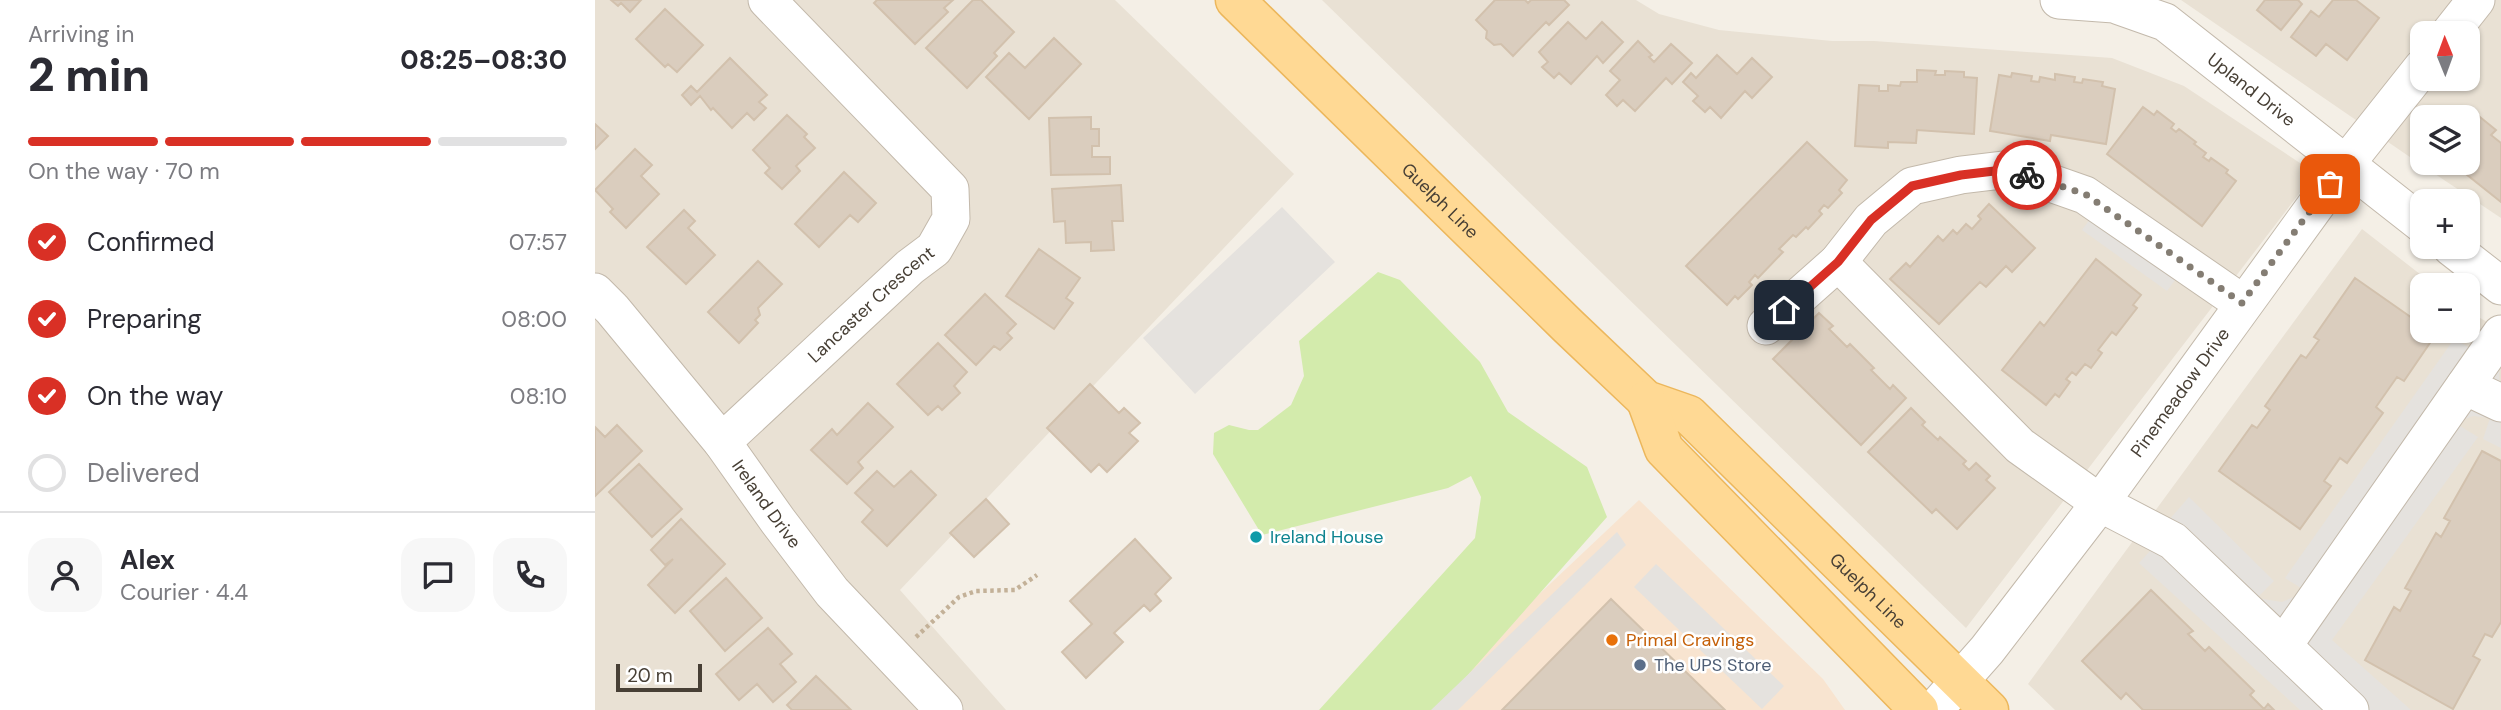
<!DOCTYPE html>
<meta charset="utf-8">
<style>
body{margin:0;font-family:"DM Sans",sans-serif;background:#f7f7f7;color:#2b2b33;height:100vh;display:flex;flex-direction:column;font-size:26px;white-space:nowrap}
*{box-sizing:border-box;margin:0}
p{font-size:23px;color:#7c7c81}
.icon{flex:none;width:38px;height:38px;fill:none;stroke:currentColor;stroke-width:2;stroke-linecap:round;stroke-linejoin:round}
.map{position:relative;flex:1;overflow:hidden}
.drawer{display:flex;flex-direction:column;background:#fff;width:595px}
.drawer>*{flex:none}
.needle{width:46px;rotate:359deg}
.tools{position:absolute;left:1815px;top:21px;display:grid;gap:14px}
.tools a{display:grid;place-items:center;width:70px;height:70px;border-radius:14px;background:#fff;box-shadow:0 2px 5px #0004;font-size:35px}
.scale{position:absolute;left:21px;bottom:18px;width:86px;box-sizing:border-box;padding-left:7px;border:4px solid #473f35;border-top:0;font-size:19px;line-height:24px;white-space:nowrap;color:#473f35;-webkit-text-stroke:5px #fff;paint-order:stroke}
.pin{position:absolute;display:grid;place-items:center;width:60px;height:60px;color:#fff;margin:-30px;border-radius:14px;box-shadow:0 4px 10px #0006}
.courier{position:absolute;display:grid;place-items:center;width:70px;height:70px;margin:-35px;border:5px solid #d93025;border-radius:50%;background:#fff;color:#222;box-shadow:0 2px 9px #0007}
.headline em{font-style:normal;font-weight:800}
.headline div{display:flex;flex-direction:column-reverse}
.headline{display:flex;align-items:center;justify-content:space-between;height:119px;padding:0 28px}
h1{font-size:46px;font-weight:800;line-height:52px}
.bar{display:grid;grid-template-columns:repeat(4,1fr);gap:10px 7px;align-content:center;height:84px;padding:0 28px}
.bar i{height:9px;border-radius:5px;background:#e1e1e2}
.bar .on{background:#d93025}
.bar p{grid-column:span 4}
.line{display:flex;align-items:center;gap:18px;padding:0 28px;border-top:2px solid #e1e1e2}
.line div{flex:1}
.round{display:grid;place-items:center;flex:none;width:74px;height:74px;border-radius:21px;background:#f7f7f7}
ol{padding:0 28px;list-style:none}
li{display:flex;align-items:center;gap:21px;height:77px}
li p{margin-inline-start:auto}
li .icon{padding:7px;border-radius:50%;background:#d93025;color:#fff;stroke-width:4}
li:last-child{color:#7c7c81}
li i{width:38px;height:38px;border:4px solid #e1e1e2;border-radius:50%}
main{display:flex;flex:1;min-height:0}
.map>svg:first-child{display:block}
</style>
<main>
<section class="drawer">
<div class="headline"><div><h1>2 min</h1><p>Arriving in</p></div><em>08:25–08:30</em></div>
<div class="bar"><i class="on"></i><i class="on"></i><i class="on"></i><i></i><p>On the way · 70 m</p></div>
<ol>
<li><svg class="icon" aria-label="check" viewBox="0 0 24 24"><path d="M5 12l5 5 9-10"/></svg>Confirmed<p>07:57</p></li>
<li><svg class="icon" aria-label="check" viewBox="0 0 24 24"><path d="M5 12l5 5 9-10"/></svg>Preparing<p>08:00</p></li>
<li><svg class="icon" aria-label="check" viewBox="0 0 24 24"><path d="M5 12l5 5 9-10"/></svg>On the way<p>08:10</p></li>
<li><i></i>Delivered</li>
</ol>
<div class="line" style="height:126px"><a class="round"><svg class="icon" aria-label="person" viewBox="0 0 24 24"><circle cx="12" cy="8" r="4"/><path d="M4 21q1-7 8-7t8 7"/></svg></a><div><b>Alex</b><p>Courier · 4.4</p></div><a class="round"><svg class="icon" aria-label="chat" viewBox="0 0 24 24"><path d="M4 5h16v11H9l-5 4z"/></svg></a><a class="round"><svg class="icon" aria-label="phone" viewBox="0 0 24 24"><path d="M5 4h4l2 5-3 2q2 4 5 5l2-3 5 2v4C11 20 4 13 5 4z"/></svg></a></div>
</section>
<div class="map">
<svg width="1906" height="710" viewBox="0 0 1906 710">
<rect width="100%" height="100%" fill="#f4efe6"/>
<!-- residential -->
<path fill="#e9e1d4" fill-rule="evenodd" d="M0 0H520L699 174 305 590 411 710H0Z
M727 0H1041L1064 14 1124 30 1237 41H1279L1517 58 1589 86 1720 173 1371 628Z
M1586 0H1906V218L1828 166ZM1827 33H1872V79H1827ZM1827 117H1872V163H1827Z
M1767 229 1839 285H1827V331H1872L1873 311 1906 330V710H1460L1433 684Z"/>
<!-- commercial -->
<path fill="#f8e4d0" d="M1044 500 1228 679 1250 710H814L919 618Z"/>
<!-- green -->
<path fill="#d3ebac" d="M783 272 805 280 885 362 913 412 992 467 1012 517 842 710H724L880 538 886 497 876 476 853 488 667 535 618 454 619 433 634 425 654 430H663L696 405 709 376 704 341Z"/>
<!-- parking -->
<path fill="#e5e2de" d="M687 207 740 262 600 394 548 338Z
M1498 215 1583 276 1572 291 1487 230Z
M1859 339 1904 364 1906 448 1888 439 1895 418 1878 416 1860 423 1883 437 1737 640 1816 710H1705L1544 563 1579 525 1573 521 1594 497 1679 581 1662 598 1687 602 1701 596 1706 588 1690 578Z
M1022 532 1031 545 863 710H836Z
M1061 564 1189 686 1167 709 1039 587Z"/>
<!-- building -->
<path fill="#dacdbe" stroke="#d2c1ad" stroke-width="2" d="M16 0H46L35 12 26 3 23 6Z
M282 0H358L349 8 353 12 320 44 279 3Z
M378 0H386L419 32 399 53 402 56 372 88 331 48Z
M900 0H930L933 3 936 0H969L974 5 954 25 951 22 918 56 906 44 899 45 891 38 892 31 881 20Z
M1670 0H1703L1707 4 1686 30 1662 10Z
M1738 0H1761L1784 18 1752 60 1731 44 1721 56 1696 37 1716 11 1724 17Z
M70 9 108 45 82 72 73 64 70 67 41 39Z
M973 22 991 39 1007 22 1028 42 1008 63 1002 56 976 84 964 73 959 78 947 67 953 62 944 52Z
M459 38 486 64 434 119 391 77 414 53 430 68Z
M1043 41 1057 55 1054 57 1059 62 1076 44 1097 63 1077 84 1071 78 1040 111 1028 100 1022 106 1011 95 1025 80 1015 71Z
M1122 55 1142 74 1157 58 1177 77 1157 98 1150 91 1126 118 1115 107 1110 112 1098 101 1103 96 1088 82 1096 73 1101 78Z
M135 58 172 95 164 102 171 108 159 120 152 113 137 128 118 108 116 110 105 96 96 105 87 95 96 86 102 92Z
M1322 70 1341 71 1340 75H1350V71L1369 72V77L1382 78 1379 134 1322 130 1321 143 1293 142V148L1260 146 1264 85 1284 86V91H1293V85L1305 86 1306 82H1322Z
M1417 73 1437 76 1436 81 1444 82 1445 77 1460 80V74L1480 77 1479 82 1487 83 1488 79 1508 82 1507 86 1520 89 1511 144 1456 135 1455 141 1395 131 1404 75 1416 77Z
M1548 107 1559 115 1562 111 1579 124 1576 128 1581 132 1584 129 1601 142 1599 144 1611 153 1608 157 1614 161 1616 158 1633 170 1631 173 1641 181 1607 226 1512 154Z
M1880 113 1901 130 1896 135 1906 143V202L1866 170 1881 151 1872 145V122Z
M192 115 212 134 209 137 220 148 201 166 205 171 187 189 170 173 175 168 158 150Z
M496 117V129H504V146H497V157H515V174L456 175 454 118Z
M0 124 13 136 0 149Z
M1212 142 1252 180 1244 190 1247 193 1233 208 1229 205 1224 211 1227 214 1213 229 1211 227 1201 237 1198 235 1184 249 1188 252 1163 278 1160 275 1154 282 1157 285 1143 299 1140 296 1132 305 1091 266Z
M40 149 57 165 46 176 64 194 31 228 15 212 18 209 0 190Z
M249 172 281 203 263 222 255 215 224 247 200 224Z
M526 185 528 221H517L519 250 496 251V242L471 243 470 221 459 222 457 189Z
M1394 204 1440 248 1417 272 1411 266 1391 287 1385 282 1344 324 1295 279 1311 263 1315 267 1343 236 1348 241 1358 230 1362 234 1371 224 1377 229 1386 219 1383 216Z
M89 210 100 221 93 228 120 255 91 284 52 247Z
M444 249 485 278 471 298 478 303 459 329 411 296Z
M1501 259 1546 295 1538 305 1542 308 1521 335 1517 332 1503 350 1507 353 1496 368 1490 364 1481 375 1477 372 1471 379 1475 382 1464 397 1460 394 1451 405 1407 370 1445 322 1449 326Z
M163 261 187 284 163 308 165 315 160 320 163 323 144 343 113 312Z
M1760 278 1827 325V331H1836L1841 334 1809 381 1802 377 1781 407 1788 413 1752 463 1745 458 1729 481 1736 486 1705 529 1624 471 1657 425 1662 428 1675 410 1670 406 1706 355 1711 358 1724 340 1719 337Z
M390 294 421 324 412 333 417 338 405 350 399 346 381 365 350 335Z
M1224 313 1238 326 1234 329 1252 347 1255 344 1279 368 1276 370 1295 389 1298 385 1311 398 1266 445 1178 359Z
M343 343 372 372 359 386 365 393 347 410 343 406 333 415 302 384Z
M495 384 524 413 529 408 545 423 534 433 543 441 512 472 504 464 496 472 452 428Z
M273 403 298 427 263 462 268 468 252 484 216 450 237 429 242 435Z
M1316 408 1330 422 1327 425 1343 440 1345 437 1371 461 1368 464 1374 470 1381 463 1395 476 1391 480 1400 488 1362 529 1341 509 1337 513 1273 452Z
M22 425 47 451 0 496V427L10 437Z
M1887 451 1906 461V622L1897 637 1890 634 1878 656 1885 660 1858 709 1770 660 1799 607 1805 611 1816 591 1810 588 1841 533 1846 537 1855 521 1849 518Z
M44 464 87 509 57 537 14 492Z
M282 471 299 487 316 471 341 495 292 546 267 522 278 510 260 493Z
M391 499 414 524 379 557 355 533Z
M86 519 130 564 80 613 53 585 78 559 70 565 56 550Z
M540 539 576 578 560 594 566 601 555 611 549 605 519 633 528 642 491 678 467 652 497 624 475 601Z
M131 578 167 618 130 651 95 611Z
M1556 590 1598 631 1593 634 1610 651 1614 647 1659 691 1655 695 1669 709 1673 704 1679 710H1548L1531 693 1526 699 1487 661Z
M1016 599 1130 710H907Z
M173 628 197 654 185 664 201 682 178 702 162 684 144 700 121 674Z
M221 676 256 710H197L192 705Z"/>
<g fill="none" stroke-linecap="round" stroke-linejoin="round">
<!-- minor casing -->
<g stroke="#c3b9ab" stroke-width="39">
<g id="minor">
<path id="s1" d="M1464 0 1519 4 1570 22 1827 224"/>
<path d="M1855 33 1881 0"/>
<path d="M1856 247 1906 286"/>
<path d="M1243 262 1425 446 1505 503 1578 541 1755 710"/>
<path id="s2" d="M0 292 17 309 127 442 183 521 237 592 349 710"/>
<path d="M1171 326 1243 262 1276 220 1317 186 1366 175 1416 169 1490 195 1647 303"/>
<path d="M1870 386 1906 403"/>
<path id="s3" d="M127 442 315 267 339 249 356 219 355 189 172 0"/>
<path d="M1688 646 1906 334"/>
<path id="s4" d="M1339 710 1392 650 1505 503 1750 165 1827 68"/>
</g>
</g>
<!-- major casing -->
<g stroke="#ecb75c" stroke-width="41">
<g id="major">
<path id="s5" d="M640 0 973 326 1051 400 1094 415 1394 710"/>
<path d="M1051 400 1069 449 1324 710"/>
</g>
</g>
<!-- path -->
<path stroke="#c3b198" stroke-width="4.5" stroke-dasharray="3.5 3.5" stroke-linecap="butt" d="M321 637 364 597 381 591 420 590 442 575"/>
<!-- minor -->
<use href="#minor" stroke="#fff" stroke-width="37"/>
<!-- major -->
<use href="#major" stroke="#ffd994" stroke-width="38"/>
</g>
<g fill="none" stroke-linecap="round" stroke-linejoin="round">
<!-- done -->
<path stroke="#847d73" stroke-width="7" stroke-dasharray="0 12.6" d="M1432 175 1490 194 1647 303 1735 184"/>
<!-- route -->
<path stroke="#d93025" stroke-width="9" d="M1189 310 1243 262 1276 220 1317 186 1366 175 1416 169 1432 175"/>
</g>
<!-- markers -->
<circle fill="#0f9aa8" stroke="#fff" stroke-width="2.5" cx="661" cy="537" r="7"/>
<circle fill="#e8710a" stroke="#fff" stroke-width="2.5" cx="1017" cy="640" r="7"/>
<circle fill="#5c6f8a" stroke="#fff" stroke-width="2.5" cx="1045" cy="665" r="7"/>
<g text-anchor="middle" stroke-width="5" stroke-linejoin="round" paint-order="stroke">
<!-- street labels -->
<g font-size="18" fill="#473f35" stroke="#fff">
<text dy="6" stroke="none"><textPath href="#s1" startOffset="219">Upland Drive</textPath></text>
<text dy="6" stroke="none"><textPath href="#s5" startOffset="287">Guelph Line</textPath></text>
<text dy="6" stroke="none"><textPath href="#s3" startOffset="203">Lancaster Crescent</textPath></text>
<text dy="6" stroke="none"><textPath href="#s4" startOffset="402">Pinemeadow Drive</textPath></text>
<text dy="6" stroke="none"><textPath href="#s2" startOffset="273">Ireland Drive</textPath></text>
<text dy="6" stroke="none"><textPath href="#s5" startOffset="870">Guelph Line</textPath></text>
</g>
<!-- culture labels -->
<g font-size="18" fill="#0d838f" stroke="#fff" text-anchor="start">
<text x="675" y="543">Ireland House</text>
</g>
<!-- food labels -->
<g font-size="18" fill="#c56008" stroke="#fff" text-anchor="start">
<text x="1031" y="646">Primal Cravings</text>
</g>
<!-- service labels -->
<g font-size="18" fill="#4e5e75" stroke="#fff" text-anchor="start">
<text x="1059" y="671">The UPS Store</text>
</g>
</g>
</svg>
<div class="tools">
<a><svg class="needle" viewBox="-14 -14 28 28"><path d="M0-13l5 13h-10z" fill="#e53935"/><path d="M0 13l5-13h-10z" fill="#7c7c81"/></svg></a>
<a><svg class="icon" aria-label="layers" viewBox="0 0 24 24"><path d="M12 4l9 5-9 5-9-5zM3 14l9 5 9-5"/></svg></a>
<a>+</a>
<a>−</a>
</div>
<div class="scale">20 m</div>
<div class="pin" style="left:1735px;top:184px;background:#ea580c"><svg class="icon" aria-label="bag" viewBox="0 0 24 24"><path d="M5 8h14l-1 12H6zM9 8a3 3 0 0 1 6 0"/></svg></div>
<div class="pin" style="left:1189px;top:310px;background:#1f2937"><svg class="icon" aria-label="home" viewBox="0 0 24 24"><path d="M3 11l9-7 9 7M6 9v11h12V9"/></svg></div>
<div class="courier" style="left:1432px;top:175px"><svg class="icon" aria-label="bike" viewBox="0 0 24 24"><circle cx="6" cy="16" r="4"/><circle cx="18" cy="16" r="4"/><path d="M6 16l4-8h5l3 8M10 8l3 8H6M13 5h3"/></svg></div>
</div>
</main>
